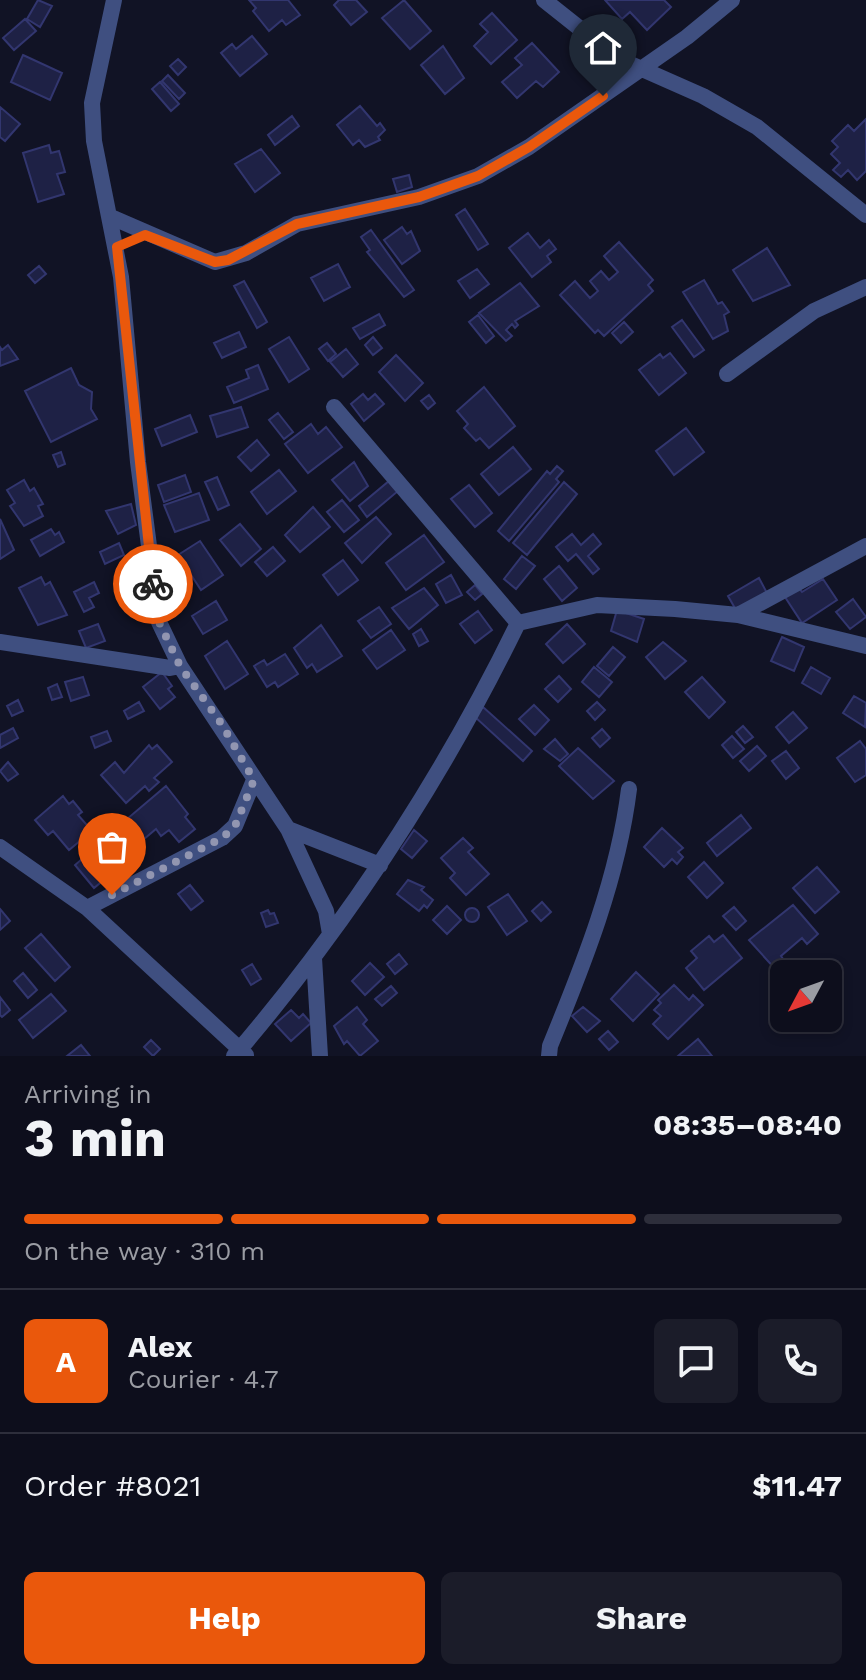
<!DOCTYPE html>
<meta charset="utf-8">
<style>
body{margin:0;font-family:"Work Sans",sans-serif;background:#1b1c29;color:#f1f3f6;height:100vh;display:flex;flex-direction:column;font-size:30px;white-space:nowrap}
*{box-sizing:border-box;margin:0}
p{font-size:26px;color:#9a9ca3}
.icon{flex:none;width:44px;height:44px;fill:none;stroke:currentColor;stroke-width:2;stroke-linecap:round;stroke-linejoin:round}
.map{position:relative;height:1056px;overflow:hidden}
.panel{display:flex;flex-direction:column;background:#0d0e1c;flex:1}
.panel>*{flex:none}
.needle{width:52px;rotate:229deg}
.fabs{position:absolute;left:770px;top:960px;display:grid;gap:16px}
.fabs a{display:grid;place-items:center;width:72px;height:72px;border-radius:12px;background:#0d0e1c;box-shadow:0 4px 12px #0003,0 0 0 2px #2d2e3b;font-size:40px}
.pin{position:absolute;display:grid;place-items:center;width:68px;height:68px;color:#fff;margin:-82px -34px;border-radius:50% 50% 50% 0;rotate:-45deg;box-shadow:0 0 8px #0007}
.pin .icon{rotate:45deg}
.courier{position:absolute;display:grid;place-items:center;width:80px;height:80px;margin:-40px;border:6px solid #ea580c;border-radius:50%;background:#fff;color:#222;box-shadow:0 2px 10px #0007}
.headline em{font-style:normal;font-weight:700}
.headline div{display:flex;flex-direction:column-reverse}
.headline{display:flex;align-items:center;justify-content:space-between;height:136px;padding:0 24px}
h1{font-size:52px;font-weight:700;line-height:60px}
.bar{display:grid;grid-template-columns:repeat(4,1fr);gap:12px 8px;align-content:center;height:96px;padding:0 24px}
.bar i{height:10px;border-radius:6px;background:#2d2e3b}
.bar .on{background:#ea580c}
.bar p{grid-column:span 4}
.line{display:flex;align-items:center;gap:20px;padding:0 24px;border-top:2px solid #2d2e3b}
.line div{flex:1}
.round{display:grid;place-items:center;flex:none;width:84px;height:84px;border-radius:12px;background:#1b1c29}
.action{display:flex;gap:16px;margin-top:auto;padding:16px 24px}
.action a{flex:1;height:92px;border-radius:12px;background:#ea580c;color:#fff;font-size:32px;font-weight:700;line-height:92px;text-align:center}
.action a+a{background:#1b1c29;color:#f1f3f6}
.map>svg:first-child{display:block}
</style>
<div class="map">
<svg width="866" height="1056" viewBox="0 0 866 1056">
<rect width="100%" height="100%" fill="#111325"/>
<!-- building -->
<path fill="#1e2145" stroke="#32366f" stroke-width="2" d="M38 0 52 6 40 27 27 19Z
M249 0H288L300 15 286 25 282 20 269 31 253 11 256 8Z
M339 0H356L367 12 351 25 334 5Z
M404 0 431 31 410 49 382 18Z
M605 0H664L671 7 647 30 630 12 622 19Z
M492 13 517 40 491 64 474 46 488 32 480 24Z
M25 19 36 31 14 50 3 38Z
M252 36 267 54 240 76 221 53 232 44 236 49Z
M532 43 559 72 543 87 536 81 517 98 502 82 522 65 515 58Z
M443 46 464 78 445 94 421 65Z
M23 55 62 73 50 100 11 82Z
M178 59 186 67 178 75 170 66Z
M168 75 185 93 179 99 162 81Z
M160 82 179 104 171 111 152 89Z
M360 106 377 126 380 123 385 130 378 137 380 140 365 147 359 140 353 145 337 125Z
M0 107 20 124 5 141 0 137Z
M292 116 299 126 275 145 268 135Z
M866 119V171L857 180 848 170 841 177 833 170 840 163 831 154 838 147 832 141 848 125 854 131Z
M49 145 51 153 59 151 65 172 57 174 64 194 38 202 23 153Z
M261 149 280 173 255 192 235 164Z
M409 175 412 187 397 192 393 179Z
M465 209 488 244 478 250 456 215Z
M402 227 407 234 411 231 420 251 402 264 384 240Z
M371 230 414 290 404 297 367 252 370 250 361 237Z
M528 233 540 248 549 240 556 249 547 256 551 262 532 277 509 248Z
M619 242 653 280 648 285 653 291 604 336 598 330 595 333 560 295 575 281 590 298 598 291 590 281 601 271 609 280 618 272 604 256Z
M767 248 790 285 753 301 733 270Z
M338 264 350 287 324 301 311 278Z
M39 266 46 274 35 283 28 275Z
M477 269 489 284 470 298 458 281Z
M704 280 718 304 722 302 729 312 724 315 728 331 713 339 683 292Z
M244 281 267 322 257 328 234 286Z
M520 283 539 306 515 321 518 325 515 328 512 324 506 330 512 336 506 341 479 313Z
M379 314 385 325 360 339 353 328Z
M478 315 494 336 486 343 469 322Z
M682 320 704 350 694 357 672 327Z
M624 322 633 332 621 343 612 333Z
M239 332 246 347 222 358 214 343Z
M289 337 309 369 289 382 269 349Z
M373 337 382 348 373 355 365 345Z
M327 343 336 354 328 361 319 349Z
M8 345 18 359 0 366V347L2 350Z
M346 349 358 364 343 377 330 362Z
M670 353 686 373 659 395 639 370 660 354 663 358Z
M396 355 423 383 405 401 379 372Z
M258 365 268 389 234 403 227 387 249 378 246 370Z
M71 368 79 385 92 392 91 409 97 419 51 442 25 391Z
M484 387 515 426 489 448 480 438 476 441 464 428 468 424 457 411Z
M363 394 368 400 375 394 384 404 364 421 351 404Z
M429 395 435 403 428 409 421 401Z
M241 407 248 427 217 437 210 416Z
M278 413 293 432 284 439 269 420Z
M190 415 197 432 162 446 155 429Z
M311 424 318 434 326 427 342 447 308 473 285 444Z
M686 428 704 452 674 475 656 451Z
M257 440 269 455 251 471 238 457Z
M513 447 531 469 499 495 481 474Z
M61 452 65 464 58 467 53 455Z
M354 462 368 486 350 501 332 480Z
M557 466 563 471 556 479 559 482 509 541 498 531 547 471 550 474Z
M279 470 296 491 267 514 251 492Z
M185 475 191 492 164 502 158 485Z
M217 477 229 505 218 510 205 482Z
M24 480 30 491 34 488 43 504 38 506 43 516 24 526 10 506 15 503 7 490Z
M389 481 398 491 367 517 359 506Z
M564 482 577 494 527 555 513 543Z
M469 485 492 513 475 527 451 499Z
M199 493 209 520 175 532 164 505Z
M342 500 359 520 344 532 327 512Z
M131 504 136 525 118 534 106 511Z
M313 507 330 527 300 552 285 535Z
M376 517 391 534 362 563 345 543Z
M0 519 14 550 0 559Z
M240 524 261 549 241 566 220 540Z
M51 529 55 535 59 532 64 542 40 556 31 540Z
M572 534 581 545 593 534 601 544 588 556 599 569 593 574 576 554 568 561 556 547Z
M424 535 444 562 406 590 386 563Z
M200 541 223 575 201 590 178 555Z
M119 543 124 555 105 564 100 552Z
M273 547 285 561 267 576 255 562Z
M522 556 535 566 516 589 504 579Z
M343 560 358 580 338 595 323 575Z
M559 566 577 588 562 601 544 579Z
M451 575 462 595 446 603 436 584Z
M41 577 45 585 50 582 67 615 38 625 19 588Z
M759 578 767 593 736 610 728 596Z
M823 579 837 600 802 623 785 597 799 588 802 592Z
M94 582 99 593 89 598 94 607 84 612 74 592Z
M475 585 482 594 475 600 467 592Z
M424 588 438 605 409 629 392 608Z
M853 599 866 617 850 629 836 612Z
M216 601 227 620 203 634 192 616Z
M379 607 391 624 371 638 358 621Z
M617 610 644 619 637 642 611 631Z
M478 611 492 630 475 643 460 624Z
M98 624 105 641 86 648 79 631Z
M567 624 585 644 563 663 546 644Z
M321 625 342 656 317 672 312 664 307 668 294 648Z
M421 629 428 641 419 646 413 634Z
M391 630 405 650 377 669 363 650Z
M782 637 804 647 794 671 771 661Z
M227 641 248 674 225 689 205 656Z
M663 642 686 661 665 679 646 657Z
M613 647 625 657 609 676 597 666Z
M285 654 298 674 278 687 275 682 267 687 254 666 264 660 267 665Z
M594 667 612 682 599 697 582 682Z
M811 667 830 678 821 694 802 683Z
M162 672 172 686 168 689 175 697 160 709 143 687Z
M559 676 571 689 558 702 545 689Z
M83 677 89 695 71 701 65 682Z
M702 677 725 702 709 718 685 692Z
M57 684 62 697 52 700 48 688Z
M854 696 866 703 865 727 843 713Z
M18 700 23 711 12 716 7 706Z
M139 702 144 711 128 719 124 711Z
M597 702 605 710 595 720 587 711Z
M534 705 549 720 535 735 519 719Z
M483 707 532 751 523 761 475 717Z
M793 712 807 728 789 743 776 727Z
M743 726 753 737 745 743 736 732Z
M13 728 18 738 0 748V735Z
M602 729 610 738 600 747 592 738Z
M107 731 111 741 95 748 91 737Z
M732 736 744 749 733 758 722 745Z
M555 739 568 754 560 761 544 749Z
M860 741 866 749V775L855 782 837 758Z
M149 745 152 749 157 745 172 762 154 778 159 782 149 791 145 786 126 803 101 775 115 762 124 773Z
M757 746 766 756 749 771 740 761Z
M578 748 614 781 593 799 559 766Z
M786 751 799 768 786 779 772 761Z
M8 762 18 774 8 781 0 771Z
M166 786 188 814 185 817 195 829 179 842 169 830 161 836 156 829 144 839 127 819Z
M63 796 69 804 73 801 82 812 78 815 92 831 69 850 53 831 48 835 35 820Z
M741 815 751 828 717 856 707 843Z
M662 828 683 848 678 852 683 857 677 864 672 859 664 867 644 847Z
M414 830 427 841 412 858 401 849Z
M110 835 129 859 94 888 75 865Z
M463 838 473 848 468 852 489 874 466 895 450 878 455 873 441 858Z
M704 862 723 883 707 898 688 877Z
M817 867 839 892 815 913 793 888Z
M408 880 424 887 421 890 433 900 427 908 424 905 419 911 397 894Z
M190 885 203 901 191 910 178 894Z
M508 894 527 921 507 935 488 907Z
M542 902 551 912 541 921 532 911Z
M793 905 818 934 807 944 802 938 781 956 786 963 777 971 749 940Z
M447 906 461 920 447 934 433 920Z
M734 907 746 921 736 930 723 916Z
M465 915a7 7 0 1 1 14 0a7 7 0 1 1-14 0Z
M0 909 10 921 0 930Z
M268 910 270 914 274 913 278 923 266 927 261 913Z
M41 934 70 967 55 981 25 948Z
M723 935 742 958 704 990 686 968 697 958 691 951 709 936 714 942Z
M399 954 407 964 395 974 387 964Z
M370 963 384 977 365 995 352 981Z
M252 964 261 979 251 985 242 970Z
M636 972 659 994 633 1021 611 999Z
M23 973 37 990 28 998 14 981Z
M674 985 689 1000 693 995 703 1005 668 1039 653 1024 661 1016 654 1010 661 1003 658 1000Z
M391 986 397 993 382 1006 375 999Z
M51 994 66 1011 33 1038 19 1020Z
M0 997 10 1010 2 1017 0 1015Z
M357 1007 367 1020 363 1024 378 1041 360 1056 347 1041 344 1044 334 1026Z
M583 1007 600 1021 587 1032 572 1016Z
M291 1010 299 1018 303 1014 311 1023 291 1041 275 1024Z
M608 1031 618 1042 609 1050 599 1039Z
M698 1039 712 1056H678Z
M151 1040 160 1049 153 1056 144 1047Z
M81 1045 90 1056H67Z"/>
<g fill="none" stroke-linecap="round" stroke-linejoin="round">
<!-- street -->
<path stroke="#3f4f80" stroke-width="16" d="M114 0 92 103 94 141 121 277 138 462 159 622 180 666 288 829 326 911 330 934
M544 0 617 58 703 96 757 127 866 215
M111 217 215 262 246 253 297 224 419 197 478 176 529 147 687 37 732 0
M727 374 814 311 866 287
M334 407 518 623
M738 615 866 546
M0 642 170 668 180 666
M288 829 380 865
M0 847 87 908 246 1055
M87 908 222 838 235 826 254 780
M314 958 320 1056
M234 1056C347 924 442 779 518 623L597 605 675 609 738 615 866 646
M549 1056 550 1046C584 963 618 878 629 789"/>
</g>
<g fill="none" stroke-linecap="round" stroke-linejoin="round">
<!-- done -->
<path stroke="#9296b1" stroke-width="8" stroke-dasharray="0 14.4" d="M112 895 222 838 235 826 254 780 221 723 180 666 159 622 153 584"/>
<!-- route -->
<path stroke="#ea580c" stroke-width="10" d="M153 584 117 247 145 235 215 262 228 260 297 224 419 197 478 176 529 147 603 96"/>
</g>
</svg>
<div class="fabs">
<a><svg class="needle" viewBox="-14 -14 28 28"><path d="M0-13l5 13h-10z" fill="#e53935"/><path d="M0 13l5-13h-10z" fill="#9a9ca3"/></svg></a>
</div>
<div class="pin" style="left:112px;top:895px;background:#ea580c"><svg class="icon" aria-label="bag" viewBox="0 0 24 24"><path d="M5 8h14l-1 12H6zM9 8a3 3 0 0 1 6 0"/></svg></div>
<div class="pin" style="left:603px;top:96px;background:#1f2937"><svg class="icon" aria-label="home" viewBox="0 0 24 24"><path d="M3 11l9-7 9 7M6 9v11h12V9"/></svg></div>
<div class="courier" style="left:153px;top:584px"><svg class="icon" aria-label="bike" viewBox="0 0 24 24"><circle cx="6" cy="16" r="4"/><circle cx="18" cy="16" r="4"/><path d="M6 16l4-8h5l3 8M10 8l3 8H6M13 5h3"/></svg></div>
</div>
<section class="panel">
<div class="headline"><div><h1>3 min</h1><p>Arriving in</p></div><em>08:35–08:40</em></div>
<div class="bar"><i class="on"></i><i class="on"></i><i class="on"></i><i></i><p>On the way · 310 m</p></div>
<div class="line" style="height:144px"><b class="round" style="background:#ea580c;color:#fff">A</b><div><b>Alex</b><p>Courier · 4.7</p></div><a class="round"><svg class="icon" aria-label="chat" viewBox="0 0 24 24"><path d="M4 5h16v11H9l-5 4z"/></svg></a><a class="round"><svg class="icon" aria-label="phone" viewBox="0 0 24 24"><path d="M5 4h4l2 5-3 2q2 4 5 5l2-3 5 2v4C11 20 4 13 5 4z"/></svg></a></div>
<div class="line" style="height:104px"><div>Order #8021</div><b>$11.47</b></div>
<div class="action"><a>Help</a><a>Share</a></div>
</section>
